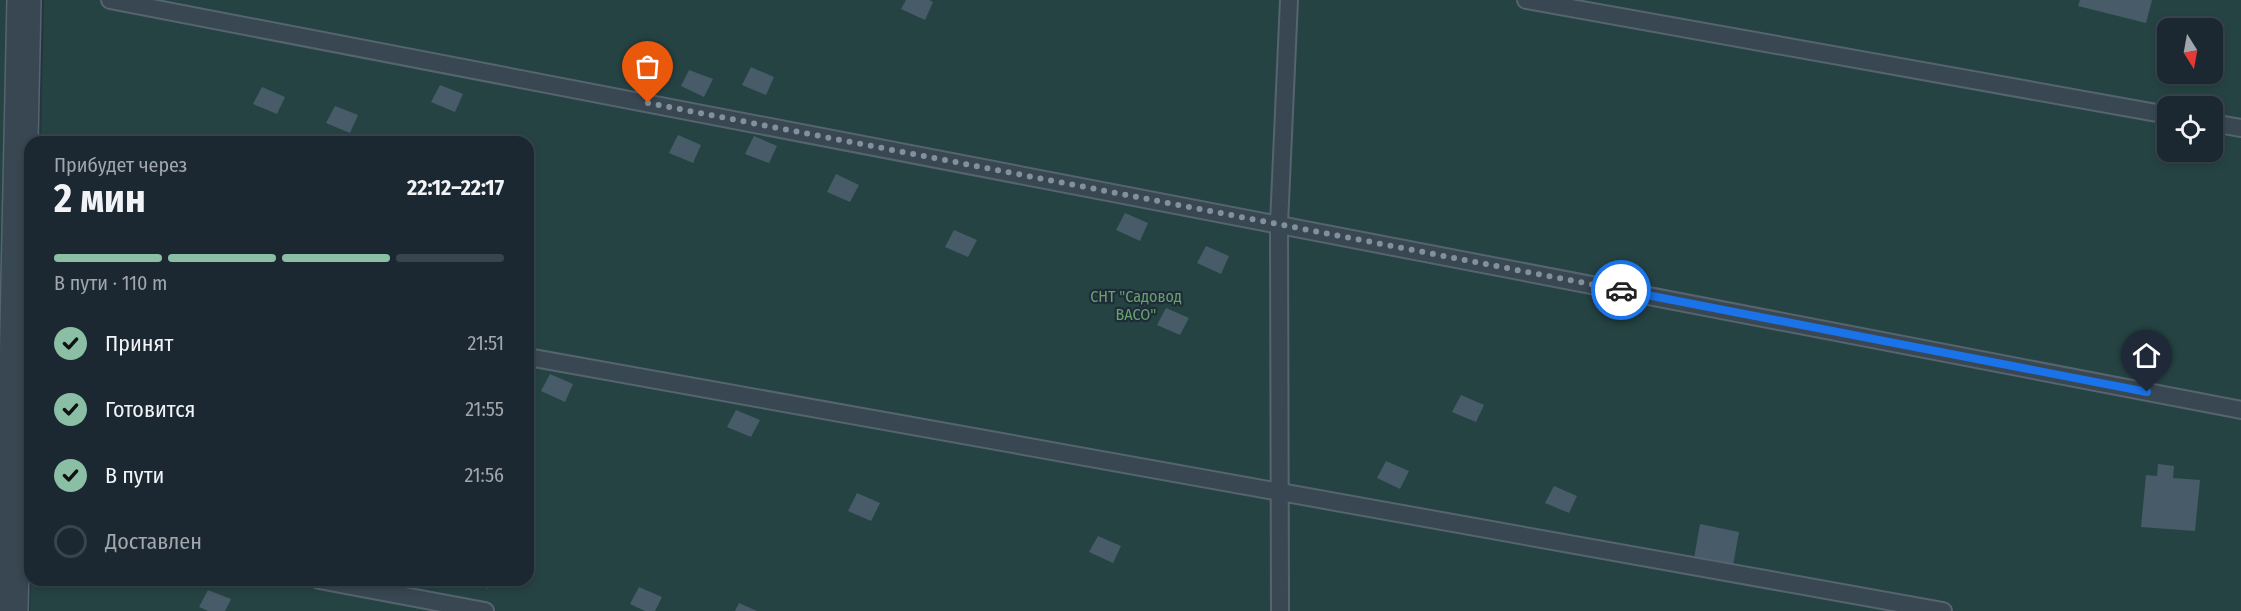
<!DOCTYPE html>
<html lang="ru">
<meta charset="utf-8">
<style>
body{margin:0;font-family:"Fira Sans Condensed",sans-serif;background:#24303a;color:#f1f3f6;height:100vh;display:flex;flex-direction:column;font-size:22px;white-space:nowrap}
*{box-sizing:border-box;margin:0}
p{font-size:20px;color:#a0a6ac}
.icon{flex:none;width:33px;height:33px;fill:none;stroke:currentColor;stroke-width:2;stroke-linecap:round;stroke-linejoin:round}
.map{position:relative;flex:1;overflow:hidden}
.drawer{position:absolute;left:24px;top:136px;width:510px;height:450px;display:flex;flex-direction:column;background:#1b2832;border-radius:18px;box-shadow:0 3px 9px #0003,0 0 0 2px #39444d}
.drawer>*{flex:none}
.needle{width:39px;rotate:169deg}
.controls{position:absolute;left:2157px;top:18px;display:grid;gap:12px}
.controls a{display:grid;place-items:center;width:66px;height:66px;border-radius:12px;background:#1b2832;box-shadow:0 3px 9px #0003,0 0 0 2px #39444d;font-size:30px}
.pin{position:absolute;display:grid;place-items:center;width:51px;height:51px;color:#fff;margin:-62px -26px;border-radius:50% 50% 50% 0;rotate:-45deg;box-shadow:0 0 6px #0007}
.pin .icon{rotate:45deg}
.courier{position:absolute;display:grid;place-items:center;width:60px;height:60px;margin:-30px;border:4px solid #1a73e8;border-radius:50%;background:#fff;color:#222;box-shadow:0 2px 8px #0007}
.summary em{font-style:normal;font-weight:700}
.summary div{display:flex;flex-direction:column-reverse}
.summary{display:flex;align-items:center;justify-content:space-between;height:102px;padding:0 30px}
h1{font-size:39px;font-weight:700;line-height:45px}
.bar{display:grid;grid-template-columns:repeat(4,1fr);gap:9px 6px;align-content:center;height:72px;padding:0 30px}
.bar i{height:8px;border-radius:4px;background:#39444d}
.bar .selected{background:#8abfa5}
.bar p{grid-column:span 4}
ol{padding:0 30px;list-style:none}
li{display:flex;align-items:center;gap:18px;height:66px}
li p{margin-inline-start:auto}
li .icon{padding:6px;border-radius:50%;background:#8abfa5;color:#111;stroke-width:4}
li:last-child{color:#a0a6ac}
li i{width:33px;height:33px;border:3px solid #39444d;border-radius:50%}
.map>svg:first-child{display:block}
</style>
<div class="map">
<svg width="2241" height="611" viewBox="0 0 2241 611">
<rect width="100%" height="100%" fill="#243542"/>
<!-- green -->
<path fill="#264343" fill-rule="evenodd" d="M0 0H7L0 413Z
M44 0H2241V611H30L31 581 528 580V142H41ZM2168 28H2212V74H2168ZM2168 106H2212V152H2168Z"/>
<!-- building -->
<path fill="#485b69" d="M906 0H929L933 2 925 20 901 9Z
M2080 0H2152L2146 23 2078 6Z
M751 67 774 77 766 95 742 85Z
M689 70 713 79 704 97 681 86Z
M440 85 463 94 455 112 431 102Z
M262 87 285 97 277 114 253 104Z
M335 106 358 115 350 133 326 123Z
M678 135 701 145 693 163 669 153Z
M754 136 777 146 769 163 745 154Z
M836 174 859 185 850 202 827 192Z
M1125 213 1148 223 1140 241 1116 230Z
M954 230 977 240 968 257 945 247Z
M1206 246 1229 256 1221 274 1197 263Z
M1166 308 1189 318 1180 335 1157 325Z
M550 374 573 384 565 402 541 391Z
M1461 395 1484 405 1476 422 1452 412Z
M736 410 760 420 751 437 727 427Z
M1386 461 1409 471 1400 489 1377 478Z
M2158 464 2174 466 2173 478 2200 480 2195 531 2141 527 2146 475 2157 476Z
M1554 486 1577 496 1569 513 1545 503Z
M857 493 880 503 871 521 848 511Z
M1700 524 1739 532 1732 571 1693 564Z
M1098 536 1121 546 1113 563 1089 552Z
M469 580H492L488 589Z
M639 587 662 597 655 611H645L630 604Z
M208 590 231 599 225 611H208L199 607Z
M739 603 757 611H735Z"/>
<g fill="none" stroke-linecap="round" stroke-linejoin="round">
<!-- service casing -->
<g stroke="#56646f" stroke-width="20">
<path id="service" d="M110 0 2241 410
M1526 0 2168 115
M2212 123 2241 128
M528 357 1943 611
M319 580 485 611
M1280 611 1279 224 1289 0"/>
</g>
<!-- minor casing -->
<g stroke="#56646f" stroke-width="36">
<path id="minor" d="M11 611 24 0"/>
</g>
<!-- service -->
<use href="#service" stroke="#394752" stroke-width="16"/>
<!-- minor -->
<use href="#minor" stroke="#394752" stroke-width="33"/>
</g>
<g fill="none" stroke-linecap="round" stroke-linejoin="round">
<!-- done -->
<path stroke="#82909c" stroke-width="6" stroke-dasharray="0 10.8" d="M648 103 1621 290"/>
<!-- route -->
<path stroke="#1a73e8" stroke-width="8" d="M1621 290 2147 392"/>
</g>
<g text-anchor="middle" stroke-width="4.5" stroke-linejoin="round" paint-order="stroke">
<!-- park labels -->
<g font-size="16" fill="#6b9f70" stroke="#1d2c37">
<text x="1136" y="302">СНТ "Садовод<tspan x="1136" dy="18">ВАСО"</tspan></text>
</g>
</g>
</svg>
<div class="controls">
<a><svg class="needle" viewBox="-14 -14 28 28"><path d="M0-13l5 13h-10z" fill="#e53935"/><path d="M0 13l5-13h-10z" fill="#a0a6ac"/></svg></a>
<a><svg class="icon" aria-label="locate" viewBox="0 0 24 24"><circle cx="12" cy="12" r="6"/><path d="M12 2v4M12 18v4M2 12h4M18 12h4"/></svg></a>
</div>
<div class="pin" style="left:648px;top:103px;background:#ea580c"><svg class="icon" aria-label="bag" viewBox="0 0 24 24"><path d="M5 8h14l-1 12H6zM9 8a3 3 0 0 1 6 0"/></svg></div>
<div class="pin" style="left:2147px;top:392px;background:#1f2937"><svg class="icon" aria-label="home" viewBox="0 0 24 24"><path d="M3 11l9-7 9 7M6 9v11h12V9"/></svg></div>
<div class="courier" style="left:1621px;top:290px"><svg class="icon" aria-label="car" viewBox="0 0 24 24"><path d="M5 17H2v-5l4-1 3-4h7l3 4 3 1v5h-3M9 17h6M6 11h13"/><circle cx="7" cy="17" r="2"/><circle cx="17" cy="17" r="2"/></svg></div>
<section class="drawer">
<div class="summary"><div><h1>2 мин</h1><p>Прибудет через</p></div><em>22:12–22:17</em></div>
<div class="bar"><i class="selected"></i><i class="selected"></i><i class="selected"></i><i></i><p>В пути · 110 m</p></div>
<ol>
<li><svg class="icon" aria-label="check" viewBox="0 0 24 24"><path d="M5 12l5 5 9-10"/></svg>Принят<p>21:51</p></li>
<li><svg class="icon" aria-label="check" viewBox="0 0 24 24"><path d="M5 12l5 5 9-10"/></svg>Готовится<p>21:55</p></li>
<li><svg class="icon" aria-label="check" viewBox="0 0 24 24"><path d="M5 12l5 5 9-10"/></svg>В пути<p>21:56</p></li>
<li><i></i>Доставлен</li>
</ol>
</section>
</div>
